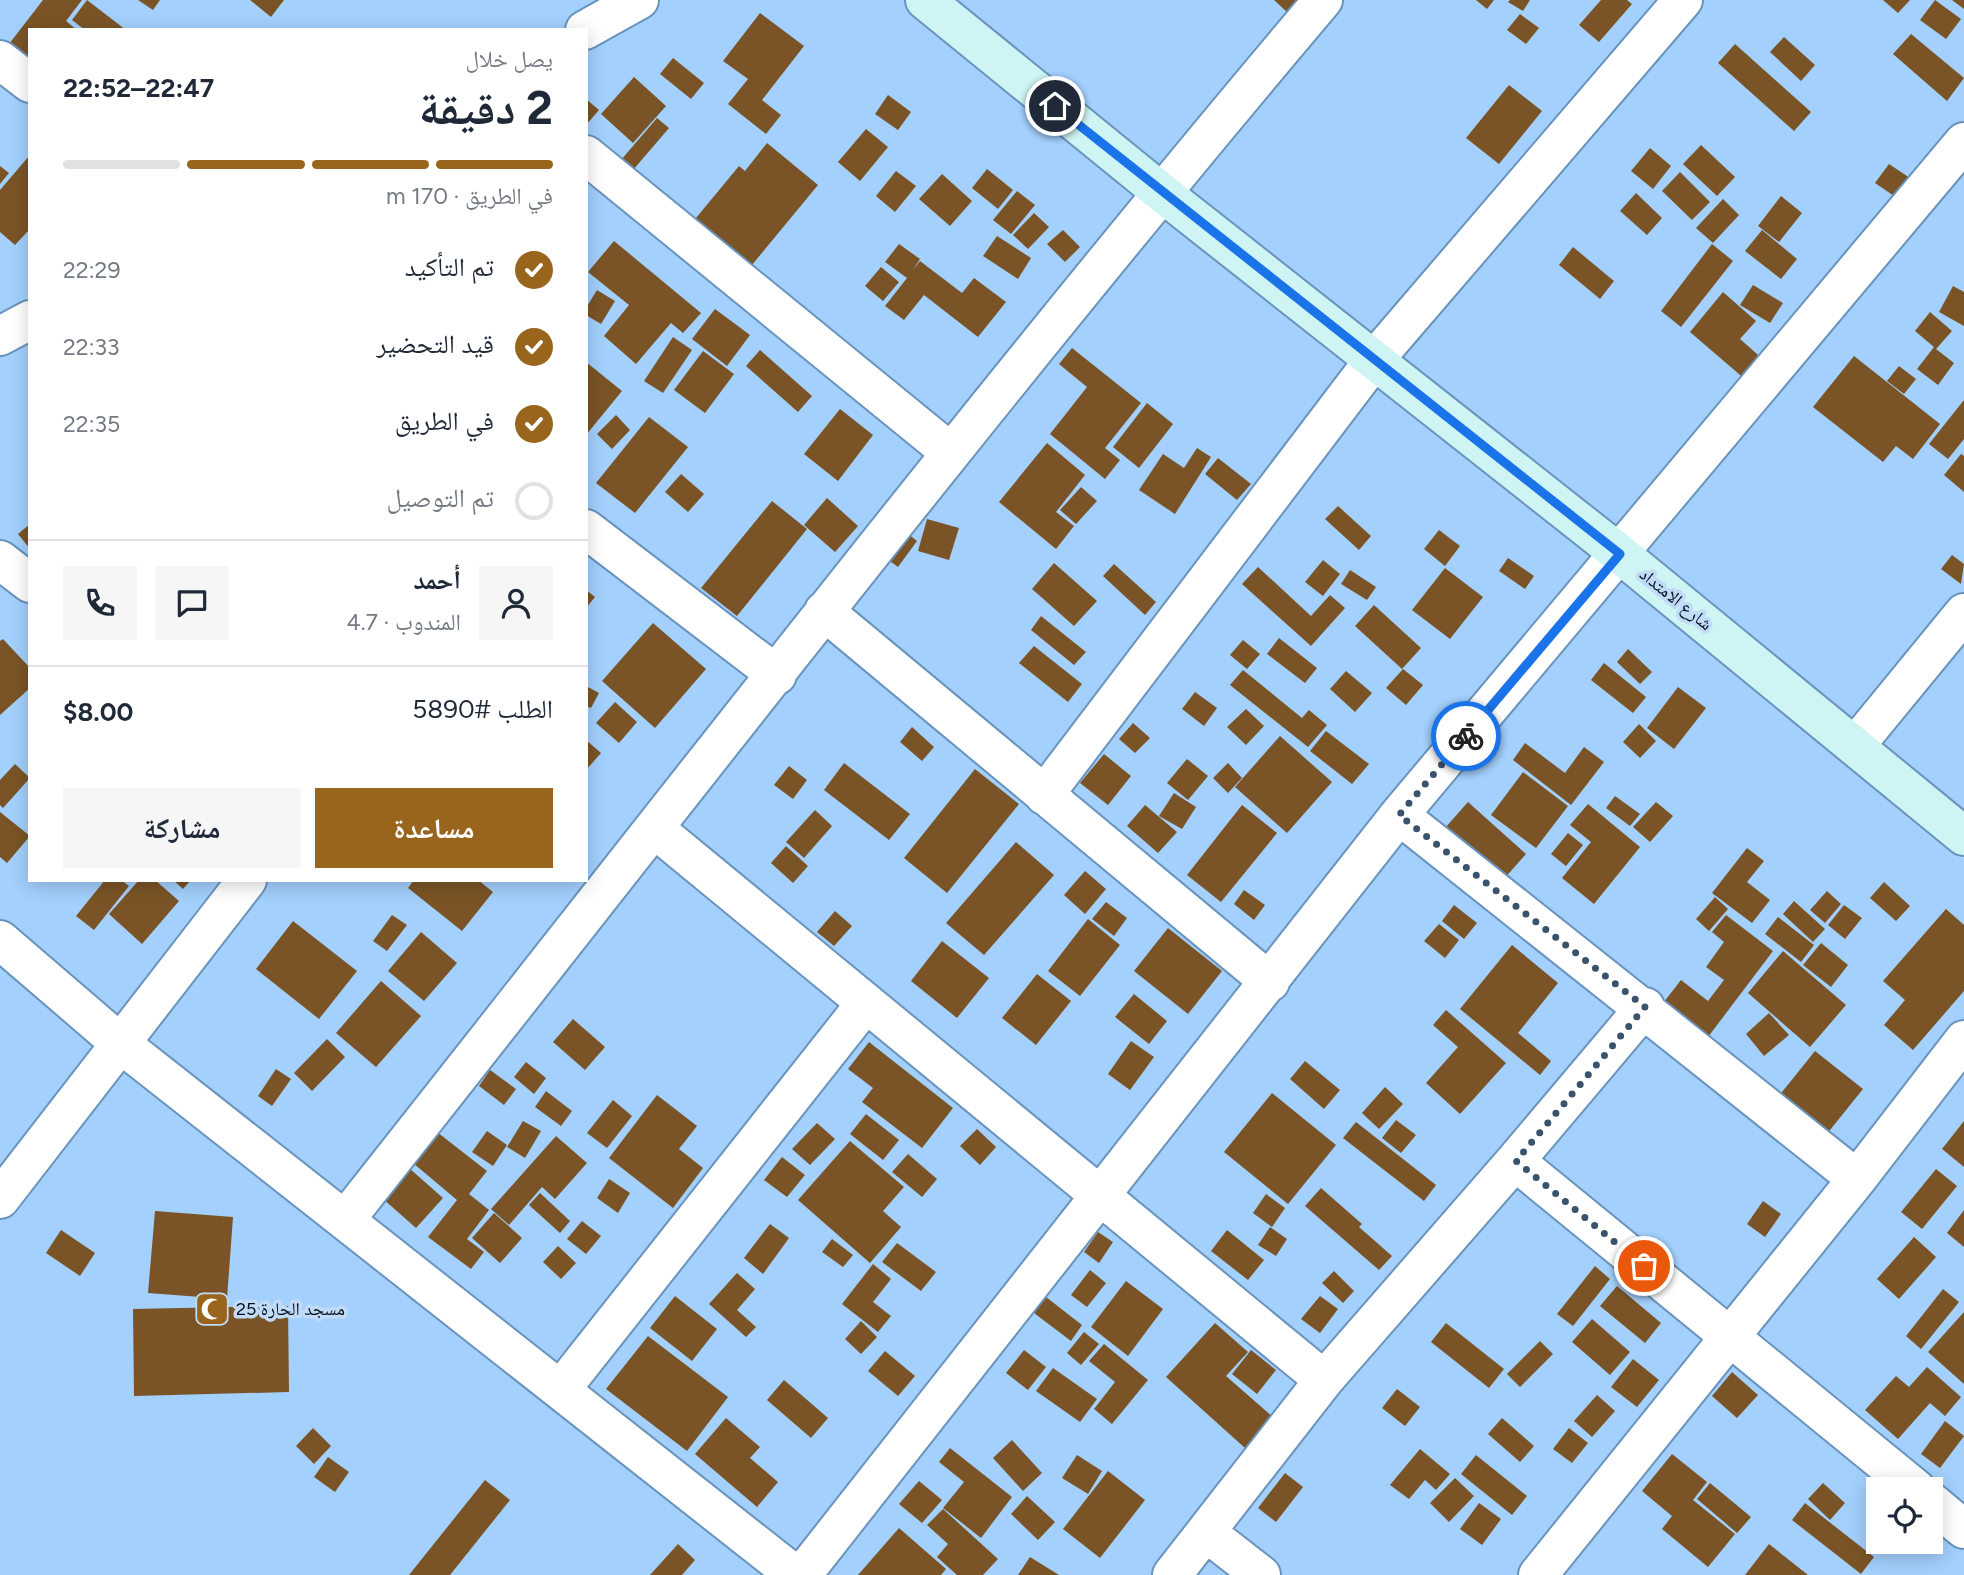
<!DOCTYPE html>
<html lang="ar">
<meta charset="utf-8">
<style>
body{margin:0;font-family:Figtree,"Noto Naskh Arabic",sans-serif;background:#f6f6f7;color:#1f2937;direction:rtl;height:100vh;display:flex;flex-direction:column;font-size:26px;white-space:nowrap}
*{box-sizing:border-box;margin:0}
p{font-size:23px;color:#747a83}
.icon{flex:none;width:38px;height:38px;fill:none;stroke:currentColor;stroke-width:2;stroke-linecap:round;stroke-linejoin:round}
.map{position:relative;flex:1;overflow:hidden;direction:ltr}
.panel{position:absolute;left:28px;top:28px;width:560px;height:854px;display:flex;flex-direction:column;background:#fff;border-radius:0px;box-shadow:0 4px 18px #0003;direction:rtl}
.panel>*{flex:none}
.fabs{position:absolute;left:1866px;top:1477px;display:grid;gap:14px}
.fabs a{display:grid;place-items:center;width:77px;height:77px;border-radius:0px;background:#fff;box-shadow:0 4px 18px #0003;font-size:35px}
.pin{position:absolute;display:grid;place-items:center;width:60px;height:60px;color:#fff;margin:-30px;border:4px solid #fff;border-radius:50%;box-shadow:0 2px 7px #0007}
.courier{position:absolute;display:grid;place-items:center;width:70px;height:70px;margin:-35px;border:5px solid #1a73e8;border-radius:50%;background:#fff;color:#222;box-shadow:0 2px 9px #0007}
.headline em{font-style:normal;font-weight:700}
.headline div{display:flex;flex-direction:column-reverse}
.headline{display:flex;align-items:center;justify-content:space-between;height:119px;padding:0 35px}
h1{font-size:46px;font-weight:700;line-height:52px}
.bar{display:grid;grid-template-columns:repeat(4,1fr);gap:10px 7px;align-content:center;height:84px;padding:0 35px}
.bar i{height:9px;border-radius:5px;background:#e0e1e3}
.bar .on{background:#99641b}
.bar p{grid-column:span 4}
.line{display:flex;align-items:center;gap:18px;padding:0 35px;border-top:2px solid #e0e1e3}
.line div{flex:1}
.round{display:grid;place-items:center;flex:none;width:74px;height:74px;border-radius:0px;background:#f6f6f7}
ol{padding:0 35px;list-style:none}
li{display:flex;align-items:center;gap:21px;height:77px}
li p{margin-inline-start:auto}
li .icon{padding:7px;border-radius:50%;background:#99641b;color:#fff;stroke-width:4}
li:last-child{color:#747a83}
li i{width:38px;height:38px;border:4px solid #e0e1e3;border-radius:50%}
.cta{display:flex;gap:14px;margin-top:auto;padding:14px 35px}
.cta a{flex:1;height:80px;border-radius:0px;background:#99641b;color:#fff;font-size:28px;font-weight:700;line-height:80px;text-align:center}
.cta a+a{background:#f6f6f7;color:#1f2937}
.map>svg:first-child{display:block}
</style>
<div class="map">
<svg width="1964" height="1575" viewBox="0 0 1964 1575">
<rect width="100%" height="100%" fill="#a3d0fd"/>
<!-- building -->
<path fill="#7a5426" d="M43 0H82L66 21 77 30H30V61L9 44Z
M87 0 126 30H85L72 20Z
M138 0H160L153 10Z
M250 0H284L271 17Z
M1274 0H1298L1287 12Z
M1476 0H1494L1487 9Z
M1510 0H1530L1523 11 1508 2Z
M1601 0H1627L1632 4 1599 42 1579 25Z
M1883 0H1910L1898 13Z
M1935 0 1961 19 1946 39 1920 20Z
M1952 0H1964V9Z
M760 13 804 46 762 100 781 115 766 134 728 104 748 79 723 61Z
M1520 14 1539 28 1526 44 1507 30Z
M1911 34 1964 78 1947 101 1893 54Z
M1784 37 1815 65 1801 81 1770 52Z
M1735 44 1811 112 1794 131 1718 63Z
M673 58 704 83 691 99 660 74Z
M634 77 666 106 633 143 601 114Z
M1509 85 1542 111 1499 164 1466 138Z
M888 95 911 112 898 130 875 114Z
M586 99 599 110 586 125Z
M657 118 669 128 633 170 621 160Z
M866 129 888 147 860 181 838 162Z
M767 143 818 185 747 271 691 224 739 166 745 171Z
M1701 145 1735 177 1717 196 1683 164Z
M1650 148 1671 166 1653 189 1631 171Z
M30 155V229L15 245 0 232V190Z
M1889 164 1910 178 1897 198 1875 183Z
M0 166 9 173 0 184Z
M987 169 1013 190 998 209 972 188Z
M896 171 916 186 895 212 876 196Z
M1680 172 1710 202 1692 220 1662 191Z
M942 174 972 201 950 226 919 199Z
M1017 191 1035 205 1011 234 993 220Z
M1636 193 1662 218 1647 235 1620 211Z
M1781 196 1802 213 1779 242 1758 226Z
M1723 199 1739 215 1713 243 1696 228Z
M1034 213 1049 227 1028 249 1013 235Z
M1063 230 1080 247 1065 262 1047 244Z
M1762 230 1797 259 1781 279 1745 251Z
M997 236 1031 258 1018 279 983 256Z
M614 241 701 313 683 333 671 323 636 364 604 336 629 305 588 272Z
M899 244 920 259 913 270 920 261 962 293 974 278 1006 302 978 337 924 295 904 320 885 306 907 278 885 262Z
M1712 244 1733 261 1681 327 1661 311Z
M1573 247 1614 281 1600 299 1559 265Z
M881 267 899 282 883 301 865 286Z
M1753 285 1783 303 1770 323 1740 305Z
M1953 286 1964 292V326L1939 312Z
M597 290 615 301 601 324 586 315V308Z
M1723 292 1756 321 1740 339 1765 361 1747 381 1690 332Z
M715 309 750 335 727 366 692 339Z
M1930 312 1952 331 1936 349 1954 363 1938 385 1917 369 1934 347 1915 331Z
M673 337 692 350 663 393 644 381Z
M1072 348 1141 403 1105 448 1120 460 1105 479 1050 434 1087 387 1059 364Z
M760 350 812 396 798 412 746 366Z
M703 351 734 374 705 413 674 390Z
M1854 356 1940 424 1913 459 1896 446 1883 462 1813 407Z
M586 362 622 391 586 435Z
M1899 366 1916 379 1904 394 1887 381Z
M1964 400V439L1948 459 1929 444Z
M1147 403 1173 424 1139 468 1113 447Z
M840 409 873 435 838 481 804 454Z
M616 415 630 430 612 449 597 434Z
M649 417 688 447 635 513 596 483Z
M1047 443 1085 475 1056 512 1074 526 1056 549 999 502Z
M1197 448 1211 457 1175 514 1139 490 1163 454 1184 468Z
M1961 454 1964 456V492L1944 475Z
M1218 458 1251 484 1237 500 1205 474Z
M681 474 704 494 688 512 665 492Z
M1081 487 1097 501 1076 524 1060 510Z
M827 498 858 526 835 552 804 525Z
M772 501 807 529 737 616 701 588Z
M1338 506 1371 536 1359 550 1325 519Z
M927 519 959 528 949 560 918 551Z
M30 524V549L18 534Z
M902 529 917 541 898 567 883 556Z
M1439 530 1460 546 1445 566 1424 549Z
M1952 555 1964 564 1961 584 1941 569Z
M1508 558 1534 576 1525 589 1499 571Z
M1323 560 1340 574 1323 596 1305 582Z
M1054 563 1097 601 1074 626 1032 589Z
M1114 564 1156 602 1145 615 1103 576Z
M1258 567 1311 616 1330 595 1345 608 1311 646 1242 584Z
M1445 568 1483 597 1450 639 1412 610Z
M1350 570 1376 587 1367 600 1341 584Z
M586 590 595 597 586 608Z
M1374 605 1421 648 1402 669 1355 626Z
M1041 616 1086 652 1074 665 1031 630Z
M653 623 706 669 655 728 602 681Z
M1279 638 1317 668 1305 683 1267 654Z
M3 639 30 668V688L0 715V641Z
M1243 640 1260 654 1247 669 1230 655Z
M1034 646 1082 684 1068 702 1019 663Z
M1628 649 1652 672 1640 684 1617 662Z
M1604 663 1646 697 1633 713 1591 680Z
M1403 669 1423 685 1406 705 1386 688Z
M1243 670 1302 718 1309 710 1327 725 1308 747 1230 685Z
M1346 671 1372 693 1355 712 1330 689Z
M586 686 599 693 591 708 586 706Z
M1678 687 1706 708 1674 749 1647 728Z
M1195 692 1217 708 1204 726 1182 709Z
M615 702 637 722 619 743 596 723Z
M1246 709 1264 726 1246 745 1227 727Z
M1133 723 1150 738 1135 753 1119 739Z
M1639 724 1656 741 1640 758 1623 742Z
M912 727 934 747 922 761 900 742Z
M1326 731 1369 764 1352 784 1310 751Z
M1280 736 1332 782 1287 833 1235 787Z
M586 740 601 753 586 770Z
M1525 743 1565 773 1584 747 1604 762 1571 805 1513 760Z
M1104 754 1131 776 1108 805 1080 783Z
M1187 759 1208 776 1188 800 1167 783Z
M844 763 910 814 889 840 824 790Z
M1228 763 1242 778 1228 793 1213 778Z
M15 764 30 778 3 808 0 805V780Z
M789 766 807 780 793 799 774 785Z
M975 769 1019 804 947 893 904 858Z
M1523 772 1568 806 1536 848 1491 815Z
M1174 793 1196 807 1182 829 1159 816Z
M1615 796 1640 814 1630 826 1606 808Z
M1468 802 1526 854 1503 880 1445 828Z
M1656 802 1673 816 1650 842 1633 827Z
M1588 804 1640 847 1594 904 1562 878 1591 842 1570 825Z
M1145 805 1177 832 1158 853 1127 826Z
M1242 805 1277 833 1221 902 1187 875Z
M815 810 832 826 804 858 786 842Z
M0 812 30 836 7 863 0 857Z
M1568 833 1583 845 1566 866 1551 854Z
M1016 842 1054 875 984 955 946 923Z
M786 846 808 866 793 883 771 863Z
M1747 848 1764 861 1747 882 1770 900 1752 923 1712 893Z
M1085 871 1106 889 1085 914 1064 895Z
M105 880H121L129 886 94 930 76 916Z
M139 880H155L179 901 142 944 109 914Z
M173 880H191L183 889Z
M414 880H478L493 892 462 931 408 888Z
M1884 882 1910 906 1896 921 1870 898Z
M1244 890 1265 905 1254 920 1234 904Z
M1827 891 1841 904 1825 923 1810 910Z
M1715 897 1728 909 1709 931 1696 919Z
M1794 901 1825 929 1813 942 1783 914Z
M1106 902 1127 918 1114 936 1092 919Z
M1454 905 1477 923 1464 939 1442 921Z
M1844 905 1862 918 1845 939 1828 925Z
M1946 909 1964 925V991L1913 1050 1884 1025 1905 1000 1883 981Z
M835 911 852 926 834 946 817 932Z
M392 915 407 925 387 951 373 941Z
M1726 915 1773 951 1705 1041 1660 1007 1681 980 1708 1001 1724 980 1706 967 1724 942 1712 932Z
M1778 917 1814 945 1801 962 1765 934Z
M1088 919 1120 945 1080 996 1048 971Z
M293 921 357 971 319 1019 256 969Z
M1439 924 1459 940 1445 958 1424 941Z
M1168 928 1222 971 1188 1014 1134 971Z
M421 932 457 963 424 1001 388 971Z
M942 941 989 978 957 1018 911 981Z
M1821 943 1848 965 1831 987 1803 965Z
M1512 945 1558 983 1518 1033 1551 1061 1540 1075 1460 1009Z
M1783 951 1846 1005 1810 1047 1748 993Z
M1037 974 1071 1001 1036 1045 1002 1018Z
M381 981 421 1016 376 1067 336 1033Z
M1134 994 1167 1021 1149 1044 1115 1017Z
M1446 1010 1506 1063 1460 1114 1426 1083 1458 1047 1433 1025Z
M1769 1013 1789 1035 1764 1056 1746 1034Z
M573 1019 605 1047 585 1070 553 1042Z
M327 1039 345 1057 312 1091 294 1073Z
M1131 1041 1154 1057 1130 1090 1108 1074Z
M869 1042 953 1108 922 1148 862 1102 873 1088 848 1069Z
M1815 1051 1863 1089 1826 1135 1778 1097Z
M1305 1061 1340 1090 1324 1109 1290 1079Z
M526 1062 546 1078 534 1094 514 1077Z
M276 1069 291 1079 272 1106 258 1096Z
M490 1070 516 1089 504 1105 479 1086Z
M1385 1087 1403 1104 1379 1129 1362 1113Z
M546 1091 572 1111 561 1126 535 1107Z
M1272 1093 1336 1145 1288 1204 1224 1152Z
M657 1095 697 1126 679 1149 703 1168 673 1208 609 1158Z
M613 1100 632 1116 607 1148 587 1133Z
M866 1114 899 1140 883 1160 850 1134Z
M1396 1120 1416 1135 1401 1153 1382 1138Z
M523 1121 541 1131 525 1158 507 1147Z
M1964 1121V1167L1942 1149Z
M1356 1122 1436 1185 1424 1201 1343 1138Z
M817 1123 835 1139 810 1165 792 1149Z
M977 1129 996 1147 980 1165 960 1146Z
M487 1131 507 1145 493 1166 472 1152Z
M437 1132 487 1171 469 1194 489 1210 467 1239 484 1252 471 1269 428 1237 457 1200 413 1163Z
M556 1136 587 1163 555 1199 542 1187 509 1225 491 1209Z
M850 1141 904 1187 883 1211 901 1227 870 1263 798 1200Z
M908 1154 937 1179 922 1197 892 1172Z
M782 1157 805 1175 787 1197 764 1180Z
M409 1168 443 1198 416 1228 382 1198Z
M1936 1169 1957 1186 1922 1229 1901 1212Z
M609 1179 630 1193 618 1213 597 1198Z
M1321 1188 1362 1224 1359 1227 1392 1256 1379 1270 1305 1206Z
M540 1193 570 1221 560 1233 529 1205Z
M1266 1194 1285 1208 1272 1227 1253 1213Z
M1763 1201 1781 1214 1765 1237 1747 1224Z
M1964 1210V1247L1947 1233Z
M155 1211 233 1217 227 1299 148 1293Z
M494 1213 522 1238 500 1263 472 1238Z
M582 1221 601 1236 586 1254 567 1239Z
M770 1224 789 1238 763 1274 744 1258Z
M1270 1227 1287 1239 1276 1256 1258 1245Z
M61 1230 95 1253 80 1276 46 1253Z
M1227 1230 1264 1260 1248 1280 1211 1251Z
M1098 1232 1113 1242 1099 1263 1084 1252Z
M1914 1237 1936 1257 1899 1299 1877 1279Z
M832 1239 853 1255 843 1267 822 1252Z
M897 1243 936 1272 921 1291 882 1262Z
M558 1246 576 1263 561 1279 543 1262Z
M873 1264 891 1279 873 1302 891 1316 878 1332 842 1304Z
M1595 1266 1610 1279 1573 1326 1557 1314Z
M1090 1270 1106 1283 1087 1307 1071 1295Z
M1334 1271 1354 1291 1343 1303 1322 1283Z
M737 1273 755 1289 737 1310 756 1327 746 1337 709 1304Z
M1126 1281 1163 1309 1128 1356 1091 1327Z
M1617 1286 1661 1323 1645 1343 1600 1306Z
M1943 1289 1959 1302 1921 1349 1906 1336Z
M675 1296 717 1329 692 1361 650 1328Z
M1320 1296 1338 1309 1320 1333 1301 1319Z
M1046 1297 1082 1325 1071 1341 1034 1313Z
M288 1306 289 1392 134 1396 133 1309Z
M1964 1312V1384L1928 1352Z
M1592 1319 1630 1352 1610 1375 1572 1342Z
M861 1321 877 1337 861 1354 845 1339Z
M1215 1323 1248 1352 1226 1376 1273 1417 1245 1448 1166 1377Z
M1446 1323 1504 1369 1489 1388 1431 1342Z
M1084 1332 1099 1344 1081 1365 1067 1353Z
M648 1336 728 1397 687 1451 606 1389Z
M1540 1341 1553 1354 1520 1387 1507 1374Z
M1104 1344 1148 1380 1112 1424 1094 1409 1115 1382 1089 1361Z
M1024 1350 1046 1367 1028 1390 1006 1373Z
M1251 1350 1276 1370 1257 1394 1232 1374Z
M885 1351 915 1376 898 1396 868 1371Z
M1633 1359 1659 1380 1637 1407 1611 1387Z
M1927 1367 1961 1397 1945 1416 1930 1403 1898 1439 1865 1410 1896 1376 1909 1387Z
M1053 1368 1097 1399 1080 1422 1036 1391Z
M1732 1372 1758 1395 1737 1418 1712 1396Z
M784 1380 828 1418 811 1438 767 1400Z
M1397 1389 1420 1407 1405 1426 1382 1408Z
M1597 1395 1615 1411 1592 1437 1574 1421Z
M726 1418 760 1447 750 1458 778 1482 757 1507 695 1454Z
M1502 1418 1534 1446 1520 1462 1488 1434Z
M1945 1421 1964 1436 1940 1468 1921 1454Z
M313 1428 331 1446 314 1464 296 1446Z
M1569 1428 1588 1443 1572 1463 1553 1449Z
M1012 1440 1042 1473 1023 1491 993 1458Z
M950 1448 1012 1497 981 1538 943 1508 964 1482 939 1462Z
M1420 1449 1450 1474 1436 1490 1425 1480 1409 1499 1390 1485Z
M1672 1454 1707 1482 1693 1500 1735 1534 1708 1567 1662 1529 1672 1516 1642 1491Z
M1077 1455 1102 1471 1088 1494 1062 1478Z
M1476 1455 1527 1496 1512 1515 1461 1474Z
M328 1457 349 1472 335 1492 314 1477Z
M1108 1471 1145 1500 1100 1558 1063 1529Z
M1285 1473 1303 1487 1276 1522 1258 1508Z
M1455 1478 1474 1496 1449 1522 1430 1503Z
M485 1480 510 1500 450 1575H409Z
M919 1481 942 1500 922 1523 899 1504Z
M1710 1483 1751 1517 1737 1533 1697 1499Z
M1823 1483 1845 1503 1830 1520 1808 1499Z
M1027 1496 1055 1522 1038 1540 1011 1514Z
M1479 1503 1501 1519 1482 1545 1460 1529Z
M1805 1503 1874 1557 1861 1574 1792 1520Z
M943 1509 998 1559 983 1575H957L937 1557 948 1544 927 1525Z
M899 1528 946 1569 941 1575H858Z
M678 1544 695 1560 682 1575H650Z
M1769 1544 1808 1575H1745Z
M1030 1557 1059 1575H1018Z"/>
<g fill="none" stroke-linecap="round" stroke-linejoin="round">
<!-- street casing -->
<g stroke="#6893bd" stroke-width="42">
<path id="street" d="M585 30 639 0
M0 60 30 83
M586 155 950 452
M0 336 30 320
M586 529 777 675
M0 560 30 583
M824 611 1270 982
M1855 746 1964 613
M1044 795 1374 360 1683 0
M1399 815 1857 1179
M655 829 1324 1380
M0 940 121 1044 795 1575
M1515 1161 1916 1489
M0 1199 247 880
M345 1220C669 811 986 398 1323 0
M562 1388 866 1003
M1930 1501 1964 1529
M1207 1533 1261 1575
M802 1575 1399 815 1964 142
M1172 1575 1324 1380 1515 1161 1645 1007
M1538 1575 1857 1179 1964 1040"/>
</g>
<!-- secondary casing -->
<g stroke="#6893bd" stroke-width="42">
<path id="secondary" d="M925 0 1161 192 1620 554 1964 836"/>
</g>
<!-- street -->
<use href="#street" stroke="#fff" stroke-width="38"/>
<!-- secondary -->
<use href="#secondary" stroke="#cef5f3" stroke-width="38"/>
</g>
<g fill="none" stroke-linecap="round" stroke-linejoin="round">
<!-- done -->
<path stroke="#3a536d" stroke-width="7" stroke-dasharray="0 12.6" d="M1466 736 1399 815 1645 1007 1516 1161 1644 1266"/>
<!-- route -->
<path stroke="#1a73e8" stroke-width="9" d="M1055 106 1620 554 1466 736"/>
</g>
<!-- icons -->
<defs>
<g id="mosque-square" transform="scale(1.75)"><rect x="-9" y="-9" width="18" height="18" rx="4" fill="#99641b" stroke="#c1dbf7"/><path d="M3.5-4.9A6 6 0 1 0 3.5 4.9A5 5 0 1 1 3.5-4.9Z" fill="#fff"/></g>
</defs>
<g fill-rule="evenodd">
<use href="#mosque-square" x="212" y="1309"/>
</g>
<g text-anchor="middle" stroke-width="7" stroke-linejoin="round" paint-order="stroke">
<!-- street labels -->
<g font-size="18" fill="#021020" stroke="#c1dbf7">
<text transform="translate(1676 599) rotate(39)" y="6">شارع الامتداد</text>
</g>
<!-- poi labels -->
<g font-size="18" fill="#021020" stroke="#c1dbf7" text-anchor="start">
<text x="236" y="1315">مسجد الحارة 25</text>
</g>
</g>
</svg>
<div class="fabs">
<a><svg class="icon" aria-label="locate" viewBox="0 0 24 24"><circle cx="12" cy="12" r="6"/><path d="M12 2v4M12 18v4M2 12h4M18 12h4"/></svg></a>
</div>
<div class="pin" style="left:1644px;top:1266px;background:#ea580c"><svg class="icon" aria-label="bag" viewBox="0 0 24 24"><path d="M5 8h14l-1 12H6zM9 8a3 3 0 0 1 6 0"/></svg></div>
<div class="pin" style="left:1055px;top:106px;background:#1f2937"><svg class="icon" aria-label="home" viewBox="0 0 24 24"><path d="M3 11l9-7 9 7M6 9v11h12V9"/></svg></div>
<div class="courier" style="left:1466px;top:736px"><svg class="icon" aria-label="bike" viewBox="0 0 24 24"><circle cx="6" cy="16" r="4"/><circle cx="18" cy="16" r="4"/><path d="M6 16l4-8h5l3 8M10 8l3 8H6M13 5h3"/></svg></div>
<section class="panel">
<div class="headline"><div><h1>2 دقيقة</h1><p>يصل خلال</p></div><em>22:47–22:52</em></div>
<div class="bar"><i class="on"></i><i class="on"></i><i class="on"></i><i></i><p>في الطريق · 170 m</p></div>
<ol>
<li><svg class="icon" aria-label="check" viewBox="0 0 24 24"><path d="M5 12l5 5 9-10"/></svg>تم التأكيد<p>22:29</p></li>
<li><svg class="icon" aria-label="check" viewBox="0 0 24 24"><path d="M5 12l5 5 9-10"/></svg>قيد التحضير<p>22:33</p></li>
<li><svg class="icon" aria-label="check" viewBox="0 0 24 24"><path d="M5 12l5 5 9-10"/></svg>في الطريق<p>22:35</p></li>
<li><i></i>تم التوصيل</li>
</ol>
<div class="line" style="height:126px"><a class="round"><svg class="icon" aria-label="person" viewBox="0 0 24 24"><circle cx="12" cy="8" r="4"/><path d="M4 21q1-7 8-7t8 7"/></svg></a><div><b>أحمد</b><p>المندوب · 4.7</p></div><a class="round"><svg class="icon" aria-label="chat" viewBox="0 0 24 24"><path d="M4 5h16v11H9l-5 4z"/></svg></a><a class="round"><svg class="icon" aria-label="phone" viewBox="0 0 24 24"><path d="M5 4h4l2 5-3 2q2 4 5 5l2-3 5 2v4C11 20 4 13 5 4z"/></svg></a></div>
<div class="line" style="height:91px"><div>الطلب #5890</div><b>$8.00</b></div>
<div class="cta"><a>مساعدة</a><a>مشاركة</a></div>
</section>
</div>
